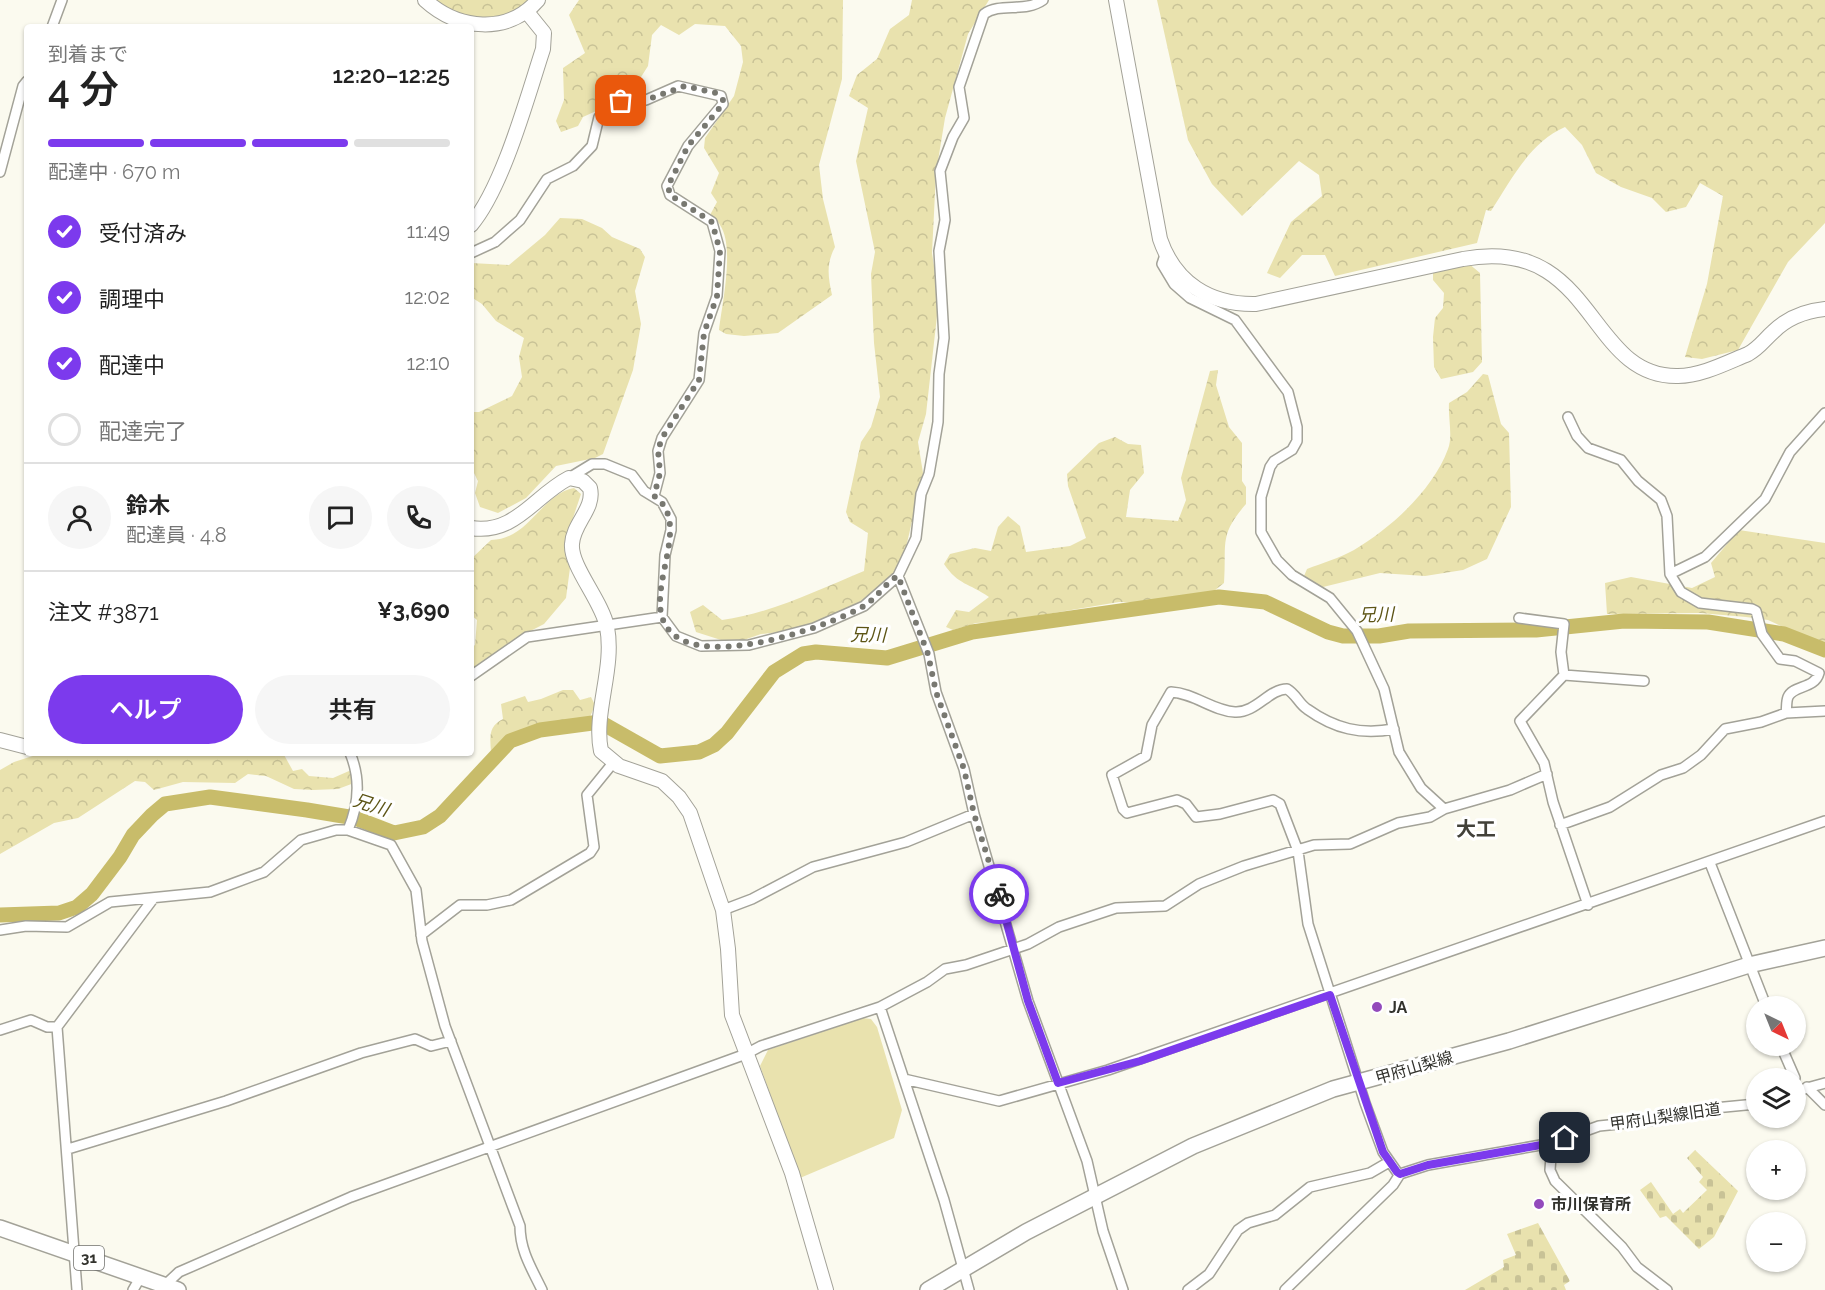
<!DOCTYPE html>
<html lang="ja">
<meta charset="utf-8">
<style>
body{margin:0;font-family:Raleway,"Noto Sans JP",sans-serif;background:#f6f6f6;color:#222;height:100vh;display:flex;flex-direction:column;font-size:22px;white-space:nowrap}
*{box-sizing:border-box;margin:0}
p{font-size:20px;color:#767676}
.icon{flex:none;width:33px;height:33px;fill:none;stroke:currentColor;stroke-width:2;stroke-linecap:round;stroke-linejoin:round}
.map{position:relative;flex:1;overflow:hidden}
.side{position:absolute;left:24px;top:24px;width:450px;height:732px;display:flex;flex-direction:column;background:#fff;border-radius:6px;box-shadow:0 2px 4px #0004}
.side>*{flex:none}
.needle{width:39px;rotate:137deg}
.buttons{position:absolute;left:1746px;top:996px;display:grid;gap:12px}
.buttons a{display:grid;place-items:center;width:60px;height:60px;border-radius:50%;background:#fff;box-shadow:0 2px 4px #0004;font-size:30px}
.pin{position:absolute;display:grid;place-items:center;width:51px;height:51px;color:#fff;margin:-26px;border-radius:12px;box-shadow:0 3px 9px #0006}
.courier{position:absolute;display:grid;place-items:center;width:60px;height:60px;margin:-30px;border:4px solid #7c3aed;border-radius:50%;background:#fff;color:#222;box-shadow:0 2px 8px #0007}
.summary em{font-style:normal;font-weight:600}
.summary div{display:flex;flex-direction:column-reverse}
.summary{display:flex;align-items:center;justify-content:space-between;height:102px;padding:0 24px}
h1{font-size:39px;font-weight:600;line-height:45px}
.bar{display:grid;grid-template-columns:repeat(4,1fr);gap:9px 6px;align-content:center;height:72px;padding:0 24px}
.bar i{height:8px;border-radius:4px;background:#e0e0e0}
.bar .active{background:#7c3aed}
.bar p{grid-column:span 4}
.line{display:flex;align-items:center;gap:15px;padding:0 24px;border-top:2px solid #e0e0e0}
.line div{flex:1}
.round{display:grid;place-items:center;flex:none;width:63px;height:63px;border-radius:32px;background:#f6f6f6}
ol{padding:0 24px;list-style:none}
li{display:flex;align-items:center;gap:18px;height:66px}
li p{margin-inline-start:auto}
li .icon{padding:6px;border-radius:50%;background:#7c3aed;color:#fff;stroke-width:4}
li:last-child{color:#767676}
li i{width:33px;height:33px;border:3px solid #e0e0e0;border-radius:50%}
.action{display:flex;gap:12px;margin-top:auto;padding:12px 24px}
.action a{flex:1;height:69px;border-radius:36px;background:#7c3aed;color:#fff;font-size:24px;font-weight:600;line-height:69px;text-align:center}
.action a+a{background:#f6f6f6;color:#222}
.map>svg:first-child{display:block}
</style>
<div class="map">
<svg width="1825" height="1290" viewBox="0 0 1825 1290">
<defs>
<pattern id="forest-crowns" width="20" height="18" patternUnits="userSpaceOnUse" patternTransform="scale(1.5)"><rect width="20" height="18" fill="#e9e2ae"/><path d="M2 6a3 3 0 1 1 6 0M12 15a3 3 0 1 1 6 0" fill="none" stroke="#c8c296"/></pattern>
<pattern id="cemetery-stones" width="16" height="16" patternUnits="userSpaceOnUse" patternTransform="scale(1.5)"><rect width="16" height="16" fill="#e9e2ae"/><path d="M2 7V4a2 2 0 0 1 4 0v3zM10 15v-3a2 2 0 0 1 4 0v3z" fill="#c8c296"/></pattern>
</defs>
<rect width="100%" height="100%" fill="#fbfaef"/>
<!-- forest -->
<path fill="url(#forest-crowns)" d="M436 0H530C524 5 517 12 510 15 487 25 455 15 436 0Z
M579 0H843L842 79 819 165 823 199 835 247C826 264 828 276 832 295L778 333 744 336 726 334 719 330C722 304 735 247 720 225 718 221 713 218 710 215L717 202 711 193 719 173 704 148 705 138 734 96 743 62 741 46 725 26 695 24 679 35 661 25 652 35 648 66 629 96 583 117 578 126 561 132 556 121 564 100 563 68 585 53 569 15Z
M912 0H989L968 34 945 118 936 173 932 253 939 298 926 414 918 442 923 473 905 552 893 575 864 600 812 624 789 631 761 634 741 641 721 640 696 632 690 612 703 605 722 620C772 613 818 590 864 571L868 533 850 522 846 512 861 442 871 427 880 397 874 343 871 274 875 252 856 161 868 108 849 96 857 75 877 59 890 29 909 15Z
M1157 0H1825V223L1788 262 1738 350 1702 359 1685 357 1707 284 1723 196 1700 183 1686 207 1666 212 1652 198 1621 187 1596 173 1582 145 1565 127C1530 142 1511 180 1491 211L1486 210 1477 243 1335 276 1325 255H1302L1280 278 1267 273 1291 222 1322 196 1319 175 1299 161 1242 216 1212 184 1188 140Z
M560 218 582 219 602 228 612 237 640 249 645 257 635 291 641 324 633 370 603 454 595 458 556 466 526 498 498 513 480 507 475 493 478 481 471 467V412H479L512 396 522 377 519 357 524 338 496 321 482 304 471 297V263L509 265 545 235Z
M1468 263 1480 273 1482 362 1473 372 1441 379 1434 367 1433 337 1435 318 1443 308 1444 293 1433 280V273L1445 265Z
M1218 370 1216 385 1229 427 1242 443V481L1246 487V504C1218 536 1227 544 1224 583L1210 594 1158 603 1119 602 1005 621 976 623 953 630 946 627 956 610 969 612 989 597C969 583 958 585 944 564L950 554 975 548 991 551 998 527 1008 516 1020 526 1026 552 1070 546 1086 538 1068 486 1067 474 1099 443 1115 437 1128 444 1141 445 1144 473 1130 490 1126 517 1178 521 1186 500 1181 478 1210 371Z
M1483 374 1488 375 1501 424 1509 433 1511 507 1487 559 1463 570 1425 576 1380 573 1319 588 1304 576 1307 569C1322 563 1340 558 1354 550 1391 528 1433 490 1448 449 1453 437 1448 417 1449 403L1467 392Z
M574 488 581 494 566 539V558L570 568 566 598 544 624 513 640 471 670V648L475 645 477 620 471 615V559L491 540C530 539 541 494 574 488Z
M1739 530 1825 543V642L1807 638 1768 620 1746 617 1700 613 1607 614 1605 583 1631 577 1692 588 1715 577 1711 563Z
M563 690H573L580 700 591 697 595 705 590 717C556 722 520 722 498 751L491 752C490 738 488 726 503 719L501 704 525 696 528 702 541 699Z
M42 753H283L293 771 302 769 309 776 333 778 349 771 355 774 354 783 338 789 313 790 294 789 266 776 248 774 235 783 183 782 154 790 145 782 135 781 78 818 54 823 0 854V770L14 762Z"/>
<!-- cemetery -->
<path fill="url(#cemetery-stones)" d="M1695 1150 1738 1191 1714 1237 1699 1249 1666 1216 1660 1218 1640 1190 1651 1182 1673 1214 1680 1209 1683 1213 1707 1190 1699 1182 1703 1177 1687 1158Z
M1538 1223 1570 1281 1564 1285 1566 1290H1465L1504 1267 1503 1260 1516 1255 1507 1234Z"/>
<!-- pitch -->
<path fill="#e9e2ae" d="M863 1018 871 1019 877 1027 902 1110 894 1138 800 1178 760 1066 768 1050Z"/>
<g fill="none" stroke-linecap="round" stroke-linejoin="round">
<!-- river -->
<path stroke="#c8bc6a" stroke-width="15" d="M0 915 59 913 77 907 92 894 120 857 133 835 152 815 165 804 178 802 210 797 307 810 355 818 394 833 423 827 440 816 510 741 540 730 600 722 660 756 699 752 714 745 727 733 774 672 803 654 816 652 887 658 972 632 1219 597 1265 602 1328 632 1343 636H1379L1409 631 1536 630 1624 621 1708 622 1784 634 1825 650"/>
<!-- street casing -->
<g stroke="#a3a298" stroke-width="12">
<path id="street" d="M52 27 62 0
M0 172 23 86 27 81
M471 253 495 242 520 220 547 179 573 166 592 146 599 117 621 101 646 100 678 86 721 96 723 104 688 146 667 186 670 195 712 222 720 251 717 296 704 333 699 380 662 438 658 451 660 473 654 496
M1165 255 1162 264 1174 284 1190 298 1235 320 1288 392 1297 427V441L1292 450 1274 461 1270 467 1261 497V532L1277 560 1292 575 1330 598 1357 631 1384 689 1399 752 1421 788 1444 809
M1568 417 1577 436 1588 448 1621 460 1638 481 1661 500 1667 516 1670 574 1681 592 1700 603 1752 609 1756 611 1762 634 1780 659 1795 661 1819 673C1815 689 1793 685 1788 697 1786 702 1787 708 1786 713
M569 478 592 464H605L632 475 644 491 662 502 671 519V530L665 555 662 617 676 636 701 646 749 645 814 628 864 606 898 576 916 538 921 494 929 474 938 422 939 374 944 338 939 251 945 220 940 171 953 137 964 118 959 87 984 14C1000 2 1025 13 1043 0
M1670 574 1705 557 1765 499 1790 452 1825 413
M898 576 929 654 936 692 964 769 974 814 1028 1001 1087 1161 1103 1231 1123 1290
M1519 618 1564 624 1561 652 1564 675
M1564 675 1520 721 1544 763 1553 802 1588 905
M1564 675 1644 681
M471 676 527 637 662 617
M1394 729C1361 735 1335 729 1307 709 1299 704 1296 694 1287 689 1269 689 1256 713 1235 712 1213 711 1194 693 1171 692L1152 725 1146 756 1112 775 1123 809 1127 813 1177 800 1186 804 1196 817 1220 814 1273 800 1280 804 1298 851 1308 924 1365 1103 1383 1152 1397 1172 1400 1174 1428 1165 1552 1143 1599 1126 1658 1120 1704 1109 1756 1104
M1560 825 1610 807 1661 775 1683 768 1701 755 1725 729 1761 722 1786 713 1825 711
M348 830C359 804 361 779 350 753
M1710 863 1766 1006
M723 910 752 899 813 867 906 842 974 814
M0 930 26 926 67 927 110 902 210 892 264 872 301 840 336 830H348L391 845 416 890 422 941 445 1026 520 1226C520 1251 532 1269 542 1290
M421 935 460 905H487L511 900 590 853 594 847 587 795 613 763
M880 1007 927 982 945 969 966 965 1028 944 1059 927 1116 908 1165 906 1199 884 1244 866 1314 845 1350 844 1398 823 1430 817 1444 809 1510 790 1547 774
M0 1030 31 1020 47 1027H57
M1781 1046 1795 1078
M904 1079 999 1101 1108 1070 1825 821
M1807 1087 1825 1105
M1796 1091 1825 1083
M1552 1143 1550 1170 1555 1181 1622 1247 1637 1267 1667 1290
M68 1149 226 1101 361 1053 415 1039 431 1046 451 1041
M164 1286 179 1272 351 1197 746 1054 761 1046 880 1007 944 1200 969 1290
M77 1290 57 1027 153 899
M133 1290 140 1278
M1188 1290 1209 1274 1238 1230 1248 1223 1275 1215 1310 1187 1370 1173 1389 1162
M1285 1290 1393 1185 1400 1174"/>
</g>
<!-- secondary casing -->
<g stroke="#a3a298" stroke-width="16">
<path id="secondary" d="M425 0C458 30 508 35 538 0
M1116 0 1160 239C1175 283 1210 305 1256 304L1463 259C1596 234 1586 378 1678 376 1701 376 1726 363 1748 354 1759 348 1764 340 1773 332 1788 317 1805 311 1825 309
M471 225C503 187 527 98 543 49L544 33 527 12
M471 528C515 535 534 496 569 478L583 481 590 488C595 509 573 523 572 544 570 566 602 601 607 627 615 668 593 713 601 751L619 766 662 781 679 797 690 813 723 910 728 949 732 1015 792 1173 826 1290
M0 740 27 747"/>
</g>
<!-- primary casing -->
<g stroke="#a3a298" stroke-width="18">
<path id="primary" d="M0 1228 178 1290
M928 1290 1026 1232 1193 1146 1333 1089 1509 1041 1749 965 1825 948"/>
</g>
<!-- street -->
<use href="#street" stroke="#fff" stroke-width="9"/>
<!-- secondary -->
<use href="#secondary" stroke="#fff" stroke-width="14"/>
<!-- primary -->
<use href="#primary" stroke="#fff" stroke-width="15"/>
</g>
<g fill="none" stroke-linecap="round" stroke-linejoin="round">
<!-- done -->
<path stroke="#787871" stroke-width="6" stroke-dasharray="0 10.8" d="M621 101 646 100 685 86 716 93 723 100V104L688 146 668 186 670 195 712 222 720 251 717 296 704 333 699 380 662 438 658 450 660 473 654 496C691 521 651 580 662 617 681 680 828 627 864 606 877 598 885 583 898 576L928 654 936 692 964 769 974 814 999 894"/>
<!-- route -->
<path stroke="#7c3aed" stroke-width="8" d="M999 894 1028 1001 1058 1083 1140 1061 1330 995 1383 1152 1397 1172 1400 1174 1428 1165 1552 1143 1565 1138"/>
</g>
<!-- markers -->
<g fill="#934abc" stroke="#fff" stroke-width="2">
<circle cx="1377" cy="1007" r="6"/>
<circle cx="1539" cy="1204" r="6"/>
</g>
<g text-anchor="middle" stroke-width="6" stroke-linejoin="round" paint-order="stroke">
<!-- shield labels -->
<rect fill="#fff" stroke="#70706c" stroke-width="1.5" x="74" y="1246" width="30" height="24" rx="4.5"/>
<g font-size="15" font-weight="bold" fill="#32322d">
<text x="89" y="1263">31</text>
</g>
<!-- poi labels -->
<g font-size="16" font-weight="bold" fill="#32322d" stroke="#fff" text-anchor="start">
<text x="1389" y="1013">JA</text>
<text x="1551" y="1210">市川保育所</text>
</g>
<!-- street labels -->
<g font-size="16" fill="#32322d" stroke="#fff">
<text transform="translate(1414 1067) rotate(-16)" y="6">甲府山梨線</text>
<text transform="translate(1665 1116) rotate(-8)" y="6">甲府山梨線旧道</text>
</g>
<!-- water labels -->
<g font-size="18" font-style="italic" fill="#5d5516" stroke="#fff">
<text transform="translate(1376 615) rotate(-2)" y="6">兄川</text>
<text transform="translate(868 635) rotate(1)" y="6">兄川</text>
<text transform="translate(371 805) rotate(18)" y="6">兄川</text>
</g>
<!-- quarter labels -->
<g font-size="20" font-weight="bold" fill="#424139" stroke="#fff">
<text x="1476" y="836">大工</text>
</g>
</g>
</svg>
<div class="buttons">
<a><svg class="needle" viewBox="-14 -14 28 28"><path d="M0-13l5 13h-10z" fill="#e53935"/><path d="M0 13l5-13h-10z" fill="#767676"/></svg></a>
<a><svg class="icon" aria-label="layers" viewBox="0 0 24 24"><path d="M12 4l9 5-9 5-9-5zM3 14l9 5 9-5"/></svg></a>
<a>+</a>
<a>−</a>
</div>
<div class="pin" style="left:621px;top:101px;background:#ea580c"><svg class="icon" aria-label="bag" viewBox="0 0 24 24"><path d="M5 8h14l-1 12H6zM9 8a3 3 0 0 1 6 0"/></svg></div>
<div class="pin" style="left:1565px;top:1138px;background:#1f2937"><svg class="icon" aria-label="home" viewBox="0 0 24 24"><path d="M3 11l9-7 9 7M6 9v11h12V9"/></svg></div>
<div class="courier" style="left:999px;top:894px"><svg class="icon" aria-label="bike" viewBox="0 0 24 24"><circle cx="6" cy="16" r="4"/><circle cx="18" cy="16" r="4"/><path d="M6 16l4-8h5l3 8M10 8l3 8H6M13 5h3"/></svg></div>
<section class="side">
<div class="summary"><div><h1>4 分</h1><p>到着まで</p></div><em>12:20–12:25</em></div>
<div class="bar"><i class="active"></i><i class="active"></i><i class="active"></i><i></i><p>配達中 · 670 m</p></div>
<ol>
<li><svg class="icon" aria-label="check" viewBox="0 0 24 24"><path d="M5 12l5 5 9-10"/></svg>受付済み<p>11:49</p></li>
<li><svg class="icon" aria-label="check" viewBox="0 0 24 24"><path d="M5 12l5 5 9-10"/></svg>調理中<p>12:02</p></li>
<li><svg class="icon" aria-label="check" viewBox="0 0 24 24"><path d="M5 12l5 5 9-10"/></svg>配達中<p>12:10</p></li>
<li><i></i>配達完了</li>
</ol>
<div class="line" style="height:108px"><a class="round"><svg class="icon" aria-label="person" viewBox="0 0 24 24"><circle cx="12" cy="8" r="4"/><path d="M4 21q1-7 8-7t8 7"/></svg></a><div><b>鈴木</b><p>配達員 · 4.8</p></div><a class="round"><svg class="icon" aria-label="chat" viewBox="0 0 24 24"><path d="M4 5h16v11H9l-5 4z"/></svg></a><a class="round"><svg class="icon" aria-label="phone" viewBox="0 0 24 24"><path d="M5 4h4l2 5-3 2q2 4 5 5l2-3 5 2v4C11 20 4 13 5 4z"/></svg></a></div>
<div class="line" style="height:78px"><div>注文 #3871</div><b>¥3,690</b></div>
<div class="action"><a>ヘルプ</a><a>共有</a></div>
</section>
</div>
